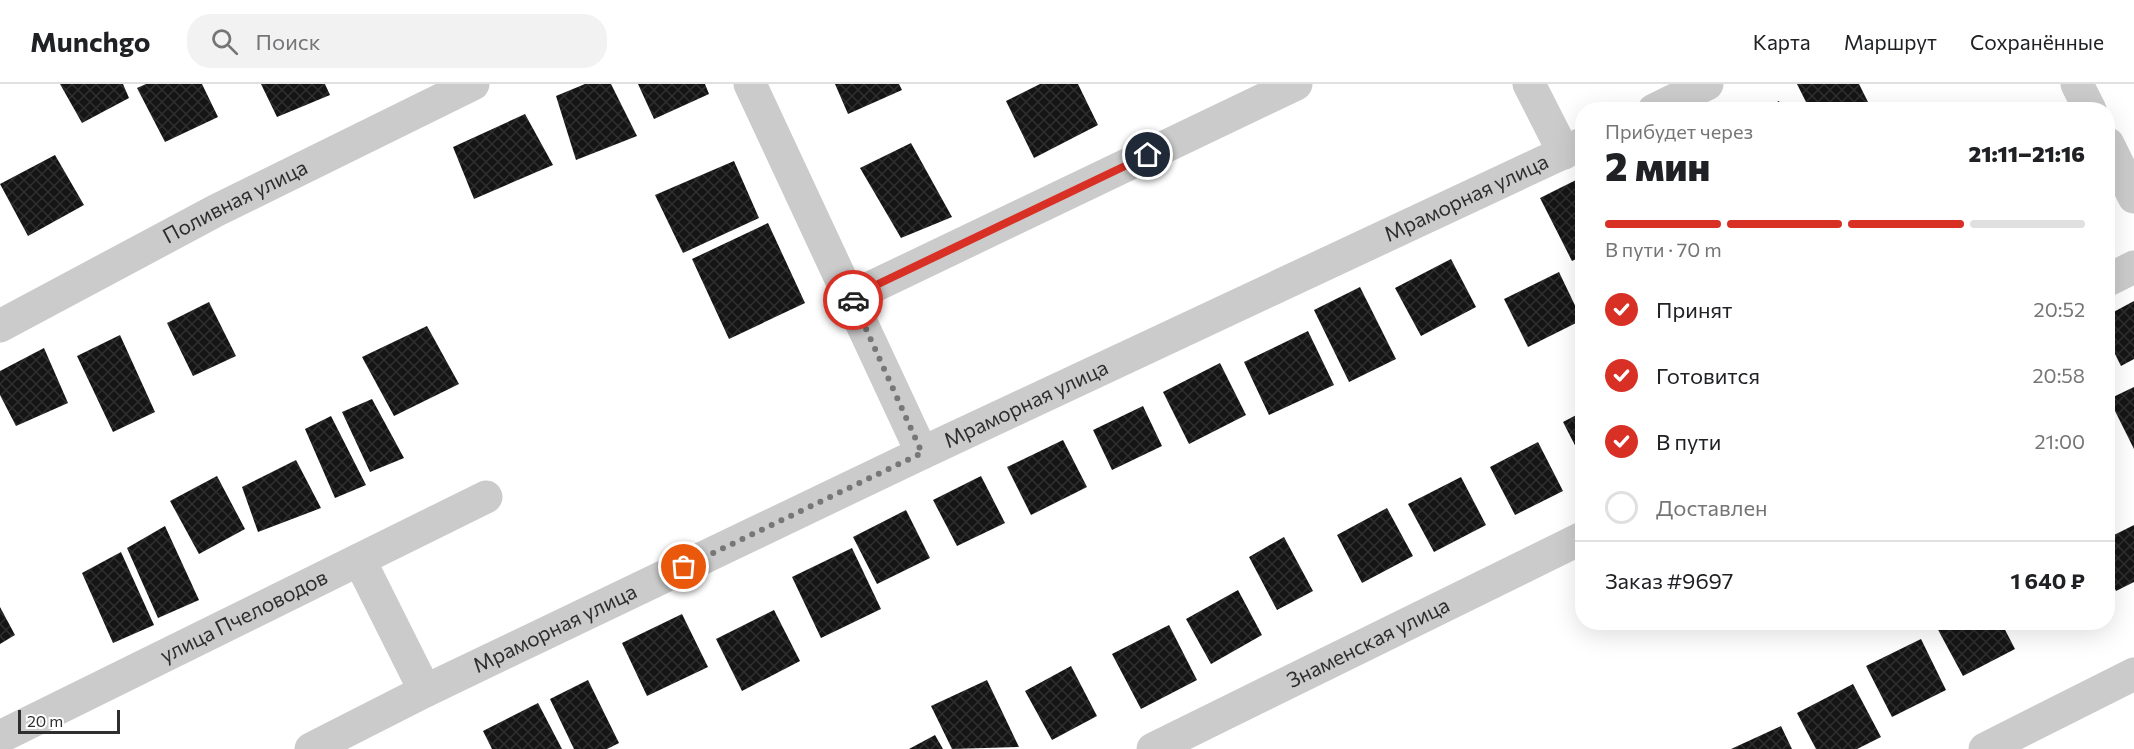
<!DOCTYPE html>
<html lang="ru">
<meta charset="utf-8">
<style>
body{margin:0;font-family:Commissioner,sans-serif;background:#f2f2f2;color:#202124;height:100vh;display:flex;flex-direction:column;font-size:22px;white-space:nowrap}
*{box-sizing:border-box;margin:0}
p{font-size:20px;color:#757577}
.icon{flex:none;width:33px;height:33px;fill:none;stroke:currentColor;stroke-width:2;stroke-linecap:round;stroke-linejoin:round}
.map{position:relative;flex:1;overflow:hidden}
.drawer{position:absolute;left:1575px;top:18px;width:540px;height:528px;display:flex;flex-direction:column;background:#fff;border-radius:24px;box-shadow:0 6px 24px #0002}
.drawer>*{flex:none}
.scale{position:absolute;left:18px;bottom:15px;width:102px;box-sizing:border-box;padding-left:6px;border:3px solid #2e2e2e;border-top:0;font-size:16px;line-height:21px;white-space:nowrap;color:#2e2e2e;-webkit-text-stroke:4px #fff;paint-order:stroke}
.pin{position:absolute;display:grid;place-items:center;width:51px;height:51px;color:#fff;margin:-26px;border:3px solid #fff;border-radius:50%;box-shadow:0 2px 6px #0007}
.courier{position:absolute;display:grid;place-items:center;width:60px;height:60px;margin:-30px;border:4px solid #d93025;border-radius:50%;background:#fff;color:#222;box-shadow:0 2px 8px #0007}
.headline em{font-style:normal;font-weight:800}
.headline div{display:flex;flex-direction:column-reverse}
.headline{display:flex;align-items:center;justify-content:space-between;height:102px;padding:0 30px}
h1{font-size:39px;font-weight:800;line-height:45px}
.bar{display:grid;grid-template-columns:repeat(4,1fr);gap:9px 6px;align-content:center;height:72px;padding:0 30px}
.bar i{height:8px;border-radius:4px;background:#e0e0e0}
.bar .current{background:#d93025}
.bar p{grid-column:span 4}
.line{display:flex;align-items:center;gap:15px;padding:0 30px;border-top:2px solid #e0e0e0}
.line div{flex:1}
ol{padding:0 30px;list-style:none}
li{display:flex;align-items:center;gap:18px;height:66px}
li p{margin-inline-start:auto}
li .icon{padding:6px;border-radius:50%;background:#d93025;color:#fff;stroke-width:4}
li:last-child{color:#757577}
li i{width:33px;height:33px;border:3px solid #e0e0e0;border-radius:50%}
header{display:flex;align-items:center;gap:36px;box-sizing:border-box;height:84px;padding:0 30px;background:#fff;border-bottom:2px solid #e0e0e0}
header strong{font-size:28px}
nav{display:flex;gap:33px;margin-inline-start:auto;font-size:21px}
.search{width:420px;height:54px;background:#f2f2f2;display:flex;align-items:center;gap:15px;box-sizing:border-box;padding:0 21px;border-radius:24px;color:#757577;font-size:22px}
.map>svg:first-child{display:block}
</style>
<header>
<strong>Munchgo</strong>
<div class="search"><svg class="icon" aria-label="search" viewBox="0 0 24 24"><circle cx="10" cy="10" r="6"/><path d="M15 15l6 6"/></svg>Поиск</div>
<nav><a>Карта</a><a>Маршрут</a><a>Сохранённые</a></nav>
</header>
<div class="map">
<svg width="2134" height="665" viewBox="0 0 2134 665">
<defs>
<pattern id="building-cross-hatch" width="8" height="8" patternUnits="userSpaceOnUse" patternTransform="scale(1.5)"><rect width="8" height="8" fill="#151515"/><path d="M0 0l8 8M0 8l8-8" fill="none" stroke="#2f2f2f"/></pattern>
</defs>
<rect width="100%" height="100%" fill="#fff"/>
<!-- building -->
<path fill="url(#building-cross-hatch)" d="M60 0H123L129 14 82 39Z
M146 0H202L218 33 165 58 137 4Z
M261 0H325L330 11 277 33Z
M585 0H611L637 52 576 76 556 12Z
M638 0H705L709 10 654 35Z
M835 0H899L902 6 848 30Z
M1040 0H1078L1098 41 1034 74 1006 17Z
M1797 0H1859L1872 26H1810Z
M1779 17 1783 26H1762Z
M525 30 553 81 474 115 453 63Z
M911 59 952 133 901 154 860 84Z
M55 71 84 121 28 152 0 100Z
M734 77 759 134 683 169 655 111Z
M1582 93V172L1572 177 1540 114Z
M768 139 805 219 729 255 692 175Z
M1451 175 1476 223 1421 252 1395 204Z
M1559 188 1582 236 1528 263 1504 215Z
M1360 203 1396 275 1349 298 1314 226Z
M2134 217V275L2121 282 2108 256V231Z
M209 218 236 272 193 292 167 239Z
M427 242 459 300 394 332 362 273Z
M1308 247 1334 301 1269 331 1244 278Z
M120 251 155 328 113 348 77 272Z
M44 264 68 319 16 342 0 311V287Z
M1220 279 1246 331 1189 360 1163 308Z
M2134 303V365L2109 315Z
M372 315 404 374 370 388 342 328Z
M1143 322 1162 362 1112 386 1093 346Z
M1582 328V375L1563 338Z
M331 332 366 401 335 414 305 345Z
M1063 356 1087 403 1031 431 1007 383Z
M1538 358 1563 407 1515 431 1490 383Z
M296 376 321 424 258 448 242 403Z
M217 392 245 445 199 470 170 417Z
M981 392 1005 439 957 462 933 416Z
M1461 393 1486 441 1434 468 1408 420Z
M1387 424 1413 472 1362 499 1337 451Z
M906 426 930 474 877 500 853 453Z
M2134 441V498L2116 507 2108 490V454Z
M165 442 199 516 158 534 127 464Z
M1284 453 1313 507 1277 526 1249 473Z
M852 464 881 525 821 554 792 493Z
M121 468 154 541 113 559 82 489Z
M1238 506 1262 551 1211 580 1186 535Z
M0 523 15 551 0 560Z
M774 526 800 577 742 607 716 555Z
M682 530 708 583 647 612 622 559Z
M1943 538H2001L2015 565 1963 592 1936 542Z
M2035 538H2052L2038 545Z
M1169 541 1197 596 1141 625 1112 570Z
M1921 555 1946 606 1892 633 1866 582Z
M1071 582 1097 632 1052 656 1025 607Z
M588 596 619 659 607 665H574L550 615Z
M987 596 1019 663 952 665 931 622Z
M1853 600 1881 653 1857 665H1816L1797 629Z
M538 619 562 665H492L483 647Z
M1781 642 1792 665H1731Z
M935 651 943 665H909Z"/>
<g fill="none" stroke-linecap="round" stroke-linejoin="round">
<!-- minor -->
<g stroke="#cbcbcb" stroke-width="33">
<path d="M750 0 922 369"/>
<path d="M1529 0 1564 69"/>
<path d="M2077 0 2090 26"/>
<path d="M1654 26 1707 0"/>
<path d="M2108 60 2134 113"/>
<path d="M2108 196 2134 183"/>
<path d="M851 213 1296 0"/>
<path id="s1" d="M0 242 217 126 473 0"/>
<path d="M360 477 425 607"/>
<path id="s2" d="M0 653 486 413"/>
<path id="s3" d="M311 665 425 607 922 369 1582 60"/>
<path id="s4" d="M1153 665 1582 454"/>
<path d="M1985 665 2134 590"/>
</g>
</g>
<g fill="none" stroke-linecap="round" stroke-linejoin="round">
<!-- done -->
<path stroke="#777" stroke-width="6" stroke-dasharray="0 10.8" d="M684 483 922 369 853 216"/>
<!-- route -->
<path stroke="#d93025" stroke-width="8" d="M853 216 851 213 1148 71"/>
</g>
<g text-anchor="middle" stroke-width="6" stroke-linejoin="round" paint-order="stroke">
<!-- street labels -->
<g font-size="21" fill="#2e2e2e" stroke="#fff">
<text dy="7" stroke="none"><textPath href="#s3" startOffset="1280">Мраморная улица</textPath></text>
<text dy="7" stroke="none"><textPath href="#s1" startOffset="266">Поливная улица</textPath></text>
<text dy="7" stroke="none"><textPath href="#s3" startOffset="794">Мраморная улица</textPath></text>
<text dy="7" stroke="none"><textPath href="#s2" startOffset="272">улица Пчеловодов</textPath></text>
<text dy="7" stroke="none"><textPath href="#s3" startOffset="272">Мраморная улица</textPath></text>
<text dy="7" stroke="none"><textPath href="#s4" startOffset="240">Знаменская улица</textPath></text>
</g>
</g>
</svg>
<div class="scale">20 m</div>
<div class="pin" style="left:684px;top:483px;background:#ea580c"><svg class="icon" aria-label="bag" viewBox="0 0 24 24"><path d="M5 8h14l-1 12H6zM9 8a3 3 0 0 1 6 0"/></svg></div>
<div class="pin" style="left:1148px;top:71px;background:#1f2937"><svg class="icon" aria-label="home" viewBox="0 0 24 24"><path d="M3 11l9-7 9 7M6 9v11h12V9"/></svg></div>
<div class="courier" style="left:853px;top:216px"><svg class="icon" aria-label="car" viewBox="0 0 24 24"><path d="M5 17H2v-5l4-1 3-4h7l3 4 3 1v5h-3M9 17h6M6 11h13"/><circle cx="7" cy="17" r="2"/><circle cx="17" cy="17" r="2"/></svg></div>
<section class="drawer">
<div class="headline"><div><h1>2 мин</h1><p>Прибудет через</p></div><em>21:11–21:16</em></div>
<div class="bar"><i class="current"></i><i class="current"></i><i class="current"></i><i></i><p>В пути · 70 m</p></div>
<ol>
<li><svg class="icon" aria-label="check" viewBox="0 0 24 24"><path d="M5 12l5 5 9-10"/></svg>Принят<p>20:52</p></li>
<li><svg class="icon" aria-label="check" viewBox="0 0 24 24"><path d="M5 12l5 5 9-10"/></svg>Готовится<p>20:58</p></li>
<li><svg class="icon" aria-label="check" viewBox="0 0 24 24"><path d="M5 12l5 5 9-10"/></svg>В пути<p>21:00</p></li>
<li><i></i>Доставлен</li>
</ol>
<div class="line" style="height:78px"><div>Заказ #9697</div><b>1 640 ₽</b></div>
</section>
</div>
